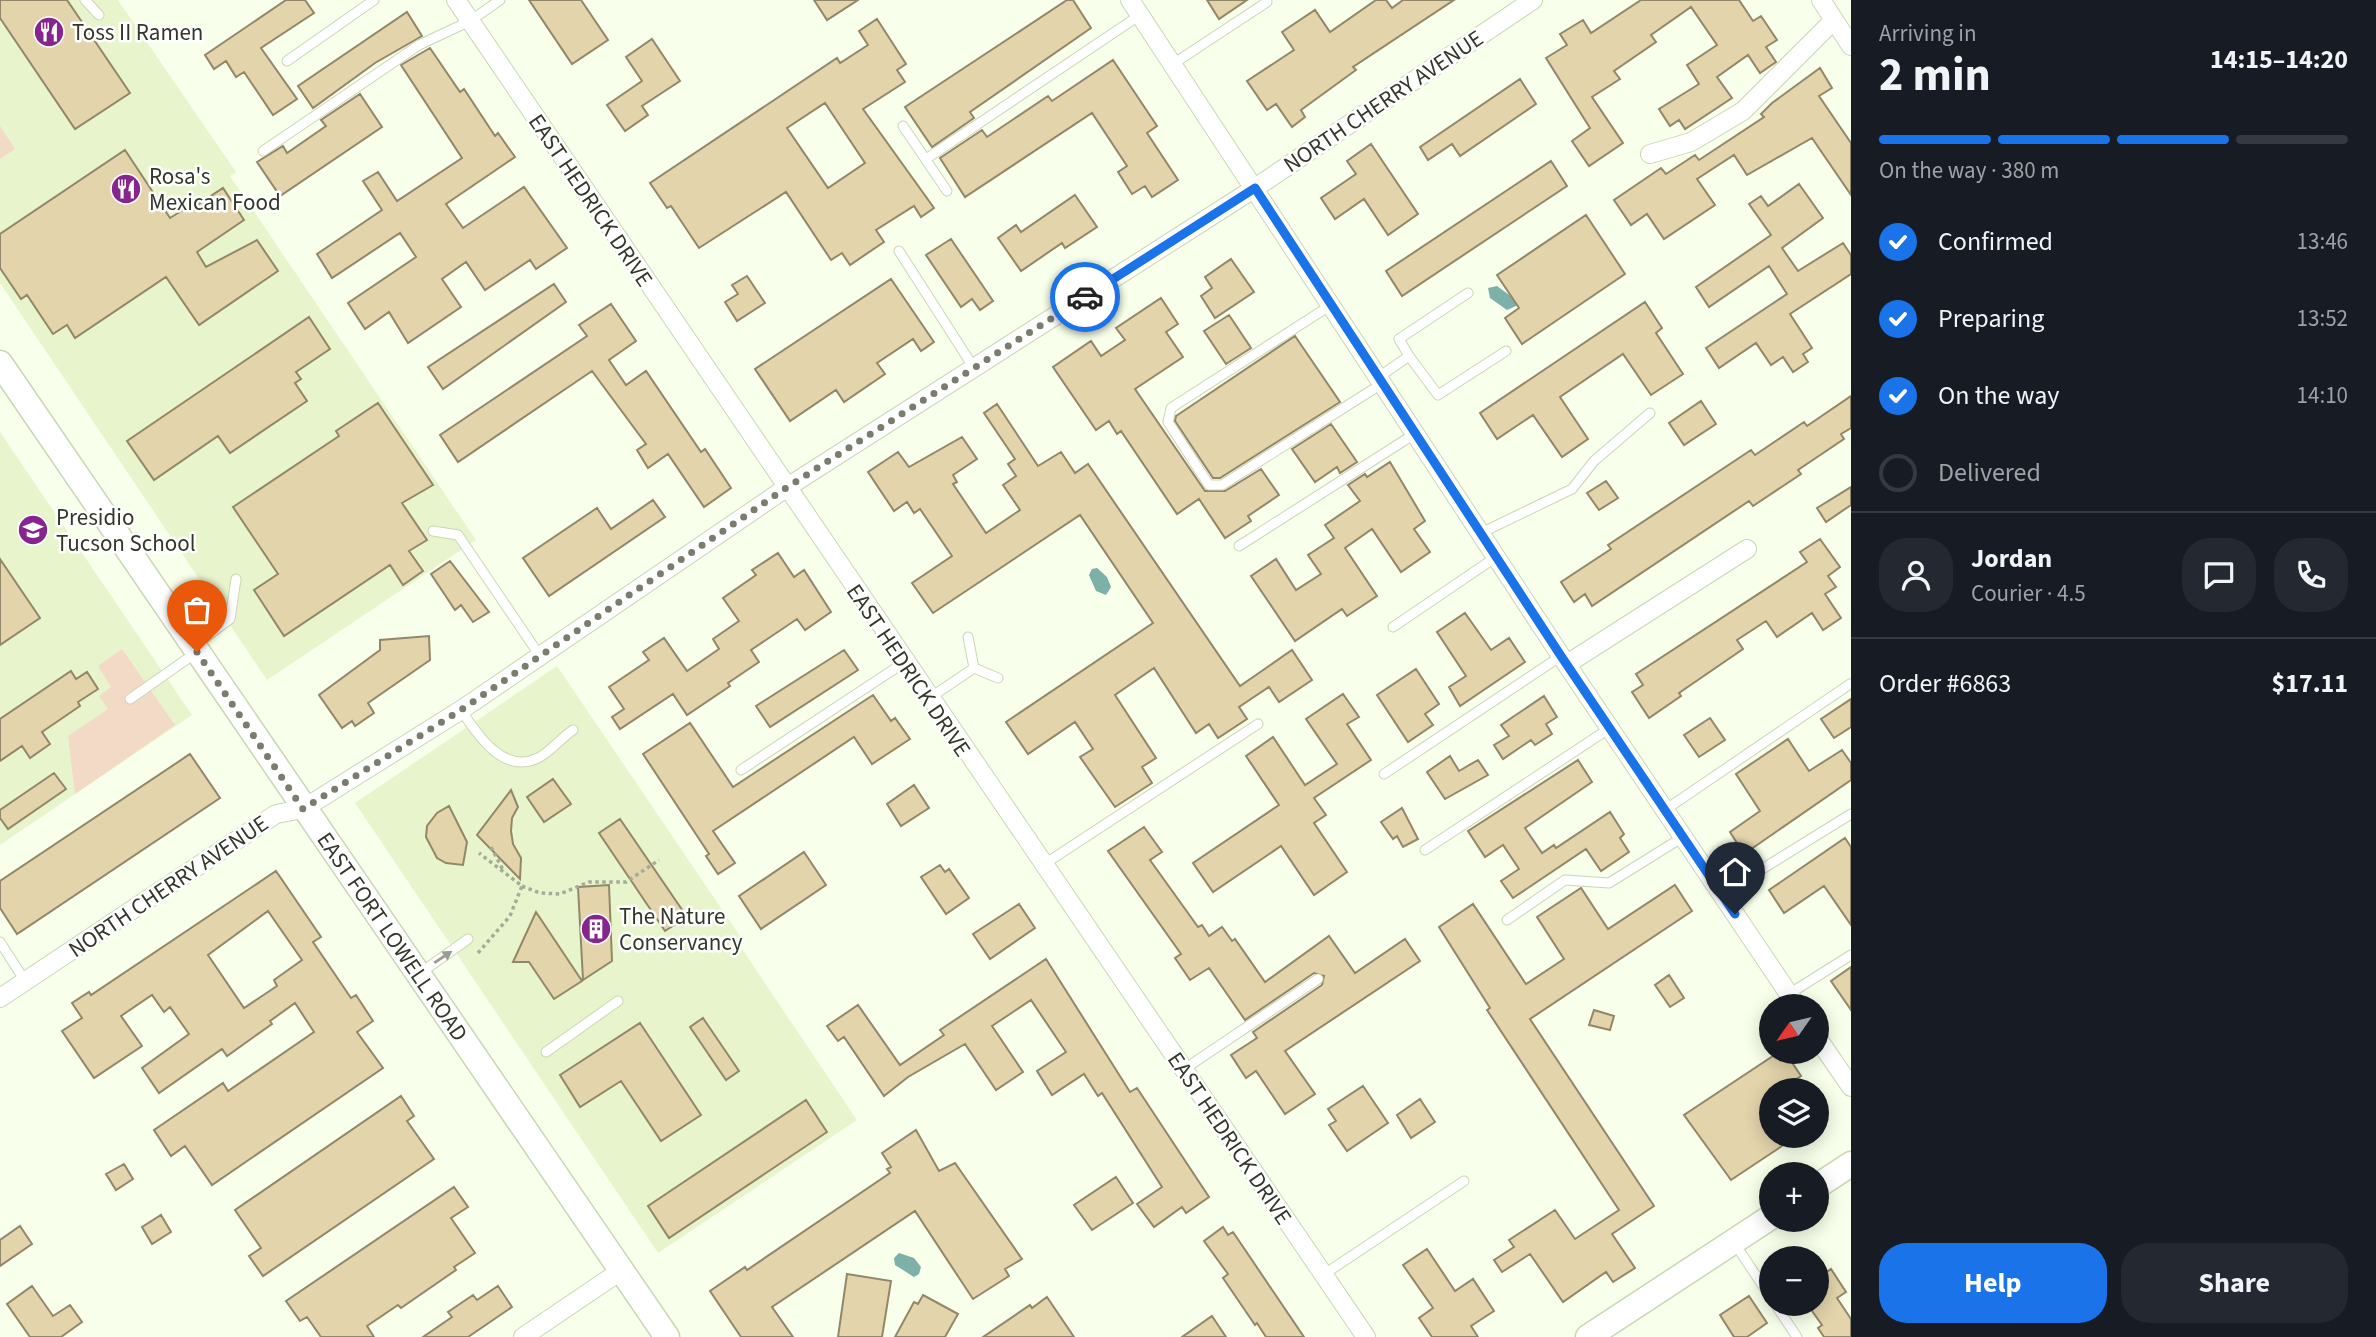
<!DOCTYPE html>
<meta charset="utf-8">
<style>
body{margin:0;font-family:"Source Sans 3",sans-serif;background:#242831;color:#f1f3f6;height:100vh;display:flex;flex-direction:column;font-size:26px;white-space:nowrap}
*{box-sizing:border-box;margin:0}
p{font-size:23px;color:#9ea1a6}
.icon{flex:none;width:38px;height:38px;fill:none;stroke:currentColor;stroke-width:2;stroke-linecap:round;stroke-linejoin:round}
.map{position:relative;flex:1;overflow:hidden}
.sheet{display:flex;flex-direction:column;background:#171b24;width:525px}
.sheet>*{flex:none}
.needle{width:46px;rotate:236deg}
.tools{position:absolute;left:1759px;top:994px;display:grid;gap:14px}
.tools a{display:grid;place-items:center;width:70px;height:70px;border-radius:50%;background:#171b24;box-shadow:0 4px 18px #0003;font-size:35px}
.pin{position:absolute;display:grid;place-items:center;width:60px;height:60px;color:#fff;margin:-72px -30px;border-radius:50% 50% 50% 0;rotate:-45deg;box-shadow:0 0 7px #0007}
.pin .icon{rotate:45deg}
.courier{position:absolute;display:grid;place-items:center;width:70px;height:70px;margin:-35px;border:5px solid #1a73e8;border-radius:50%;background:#fff;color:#222;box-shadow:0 2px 9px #0007}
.headline em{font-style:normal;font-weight:700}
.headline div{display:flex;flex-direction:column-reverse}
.headline{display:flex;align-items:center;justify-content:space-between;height:119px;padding:0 28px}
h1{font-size:46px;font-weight:700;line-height:52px}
.bar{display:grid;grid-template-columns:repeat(4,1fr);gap:10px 7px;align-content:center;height:84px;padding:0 28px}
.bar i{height:9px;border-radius:5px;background:#363941}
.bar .selected{background:#1a73e8}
.bar p{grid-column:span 4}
.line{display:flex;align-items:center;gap:18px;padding:0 28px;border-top:2px solid #363941}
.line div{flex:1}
.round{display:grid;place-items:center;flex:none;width:74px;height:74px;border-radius:28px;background:#242831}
ol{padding:0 28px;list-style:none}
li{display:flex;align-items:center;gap:21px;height:77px}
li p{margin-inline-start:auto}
li .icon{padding:7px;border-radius:50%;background:#1a73e8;color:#fff;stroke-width:4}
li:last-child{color:#9ea1a6}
li i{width:38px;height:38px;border:4px solid #363941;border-radius:50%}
.button{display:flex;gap:14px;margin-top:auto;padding:14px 28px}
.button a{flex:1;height:80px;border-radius:28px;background:#1a73e8;color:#fff;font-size:28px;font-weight:700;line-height:80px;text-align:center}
.button a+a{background:#242831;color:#f1f3f6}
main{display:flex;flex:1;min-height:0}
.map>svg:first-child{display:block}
</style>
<main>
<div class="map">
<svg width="1851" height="1337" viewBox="0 0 1851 1337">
<rect width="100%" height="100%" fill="#f8ffea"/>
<!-- built -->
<path fill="#e8f5cc" d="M0 0H118L236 172 230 176 476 540 267 680 0 283Z
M0 432 192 715 0 845Z
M557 666 742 939 738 943 857 1120 658 1253 355 803Z"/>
<!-- green -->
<path fill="#f3dac7" d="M0 126 15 149 0 159Z
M122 649 175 725 75 794 68 736 108 709 99 696 111 687 98 666Z"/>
<!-- water -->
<path fill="#7cb0a9" d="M1497 286 1516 300V306L1507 310 1490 298 1488 288Z
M1097 568 1107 577 1111 587 1106 595 1096 591 1089 575 1092 569Z
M899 1253 914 1258 921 1267 919 1274 914 1277 895 1265 894 1258Z"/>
<!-- building -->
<path fill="#e3d4ab" stroke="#928768" stroke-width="2" fill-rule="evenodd" d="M0 0H67L130 93 75 129 0 18Z
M286 0H305L314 13 261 48 297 99 273 115 244 72 236 77 226 61 214 69 205 55Z
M529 0H581L608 40 572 64Z
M814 0H858L827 20Z
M1067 0H1073L1091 28 970 112 974 118 932 147 905 107Z
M1207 0H1247L1219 19Z
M1376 0H1386L1392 8 1403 0H1454L1353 67 1356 70 1301 110 1305 117 1292 127 1276 104 1267 110 1247 81 1294 50 1282 32 1315 10 1330 32Z
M1641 0H1739L1753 21 1761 16 1777 40 1766 47 1776 62 1760 73 1748 55 1717 77 1732 98 1685 129 1679 120 1670 126 1659 109 1699 84 1687 65 1717 45 1691 7 1651 35 1656 42 1614 71 1620 79 1592 97 1623 143 1589 166 1572 141 1590 128 1546 58 1567 45 1560 34 1583 20 1591 33Z
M407 12 422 36 375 63 313 108 298 86Z
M877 19 906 64 897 70 905 82 863 109 934 208 921 217 914 206 876 230 884 242 850 265 842 253 831 260 786 192 699 248 671 206 667 208 650 183 837 58 840 63 868 45 859 31ZM825 103 865 163 828 188 787 128Z
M652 39 680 81 642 106 648 115 625 131 607 105 642 81 626 57Z
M430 48 460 92 464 89 495 136 498 133 515 157 446 204 463 228 524 187 567 248 536 269 530 260 485 290 466 262 442 279 461 307 408 343 389 312 365 329 348 303 416 257 400 233 332 278 317 254 382 210 363 181 378 172 397 201 462 158 401 65Z
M1113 60 1157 126 1147 133 1178 180 1152 197 1145 186 1132 194 1118 172 1127 166 1092 113 965 197 940 158 982 130 987 137 1048 96 1052 101Z
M1820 68 1832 88 1819 96 1851 143V195L1812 138 1747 175 1734 155 1697 179 1715 205 1664 239 1647 214 1631 225 1614 200 1661 168 1666 174 1695 155 1699 160 1764 117 1761 114 1772 103Z
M1520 79 1536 104 1460 156 1452 144 1428 160 1420 147Z
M360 94 382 127 280 196 257 162 283 146 287 153 326 126 321 120Z
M1371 144 1418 214 1388 235 1364 199 1335 219 1321 198 1356 174 1347 161Z
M125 150 170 218 186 208 188 211 223 188 244 220 197 252 206 267 257 240 278 271 199 325 166 277 75 338 67 325 53 334 27 295 21 299 0 268V234Z
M1551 161 1567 186 1402 296 1386 271Z
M1799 184 1823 218 1782 248 1798 271 1843 243 1851 255V274L1790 314 1812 348 1803 354 1808 362 1793 372 1783 357 1771 365 1756 343 1719 368 1706 348 1787 294 1769 266 1709 307 1696 287 1771 235 1749 204 1761 196 1768 206Z
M1075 195 1097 227 1065 248 1062 243 1021 271 998 238 1016 225 1021 232Z
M1586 215 1625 274 1522 344 1505 318 1519 308 1497 275Z
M951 239 993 301 980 310 972 299 961 307 926 255Z
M1231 259 1254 292 1215 318 1201 296 1212 288 1205 277Z
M747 276 765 303 737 321 725 302 738 294 732 285Z
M891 279 934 342 921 351 913 339 877 363 885 374 844 402 836 390 790 421 755 369Z
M554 284 566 302 443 389 428 367Z
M1161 298 1178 324 1166 332 1183 357 1135 389 1205 491H1225L1261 469 1279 495 1248 516 1251 521 1225 538 1199 499 1177 514 1121 431 1117 434 1109 421 1096 430 1053 367 1091 341 1101 356 1125 340 1116 328Z
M1645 302 1662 328 1656 333 1683 374 1651 395 1623 354 1560 397 1588 439 1562 457 1533 415 1497 439 1480 413Z
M611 304 636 341 609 360 626 385 646 371 701 452 705 449 731 488 704 507 668 454 648 468 637 450 646 444 592 371 458 462 440 435 587 336 579 325Z
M1229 315 1251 348 1226 364 1204 331Z
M309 317 330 349 296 372 301 379 295 383 307 401 230 453 218 436 154 480 127 441Z
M1295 336 1340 402 1220 478H1213L1175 421 1176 416Z
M1851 396V428L1841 434 1844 439 1798 470 1801 474 1753 506 1749 501 1592 606 1585 594 1574 602 1561 582 1611 549 1608 545 1751 450 1755 455 1804 422 1807 426Z
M1701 401 1716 424 1684 445 1669 423Z
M378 403 433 485 402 503 427 540 409 551 423 571 403 585 390 565 284 636 254 590 278 574 233 507 339 436 336 431Z
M997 404 1038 466 1061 452 1075 473 1088 464 1240 686 1292 650 1312 680 1279 702 1269 687 1239 707 1247 719 1218 738 1209 724 1196 733 1154 668 1115 695 1156 758 1142 767 1152 783 1115 807 1080 757 1093 749 1075 722 1028 754 1006 722 1153 623 1080 515 933 613 912 583 952 556 920 509 914 513 907 502 894 511 868 472 898 452 909 467 962 437 977 459 953 475 957 482 953 484 986 533 1020 510 1003 485 1016 476 1008 464 1015 459 984 413Z
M1331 424 1357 462 1340 473 1337 467 1315 482 1292 449Z
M1390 462 1425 521 1414 529 1430 552 1401 572 1372 529 1345 548 1377 596 1347 616 1342 609 1295 641 1251 576 1276 559 1296 590 1321 574 1308 555 1334 538 1325 525 1360 501 1348 485 1365 474 1367 477Z
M1606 481 1618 498 1599 510 1587 493Z
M1851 487V505L1826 522 1817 508Z
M653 500 665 517 549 596 523 558 597 508 611 529Z
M1820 539 1840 567 1828 576 1836 587 1825 594 1841 618 1823 630 1812 613 1777 637 1766 621 1737 640 1743 649 1679 693 1681 696 1649 718 1632 692 1643 685 1636 674 1807 562 1800 552Z
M778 553 794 577 804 570 831 612 805 630 797 619 751 650 759 662 728 683 730 686 687 715 673 694 620 729 612 717 624 709 609 687 649 660 643 652 664 638 687 671 719 649 713 639 739 621 723 598 756 575 752 570Z
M0 559 40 618 0 645Z
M450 561 489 612 473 622 461 605 455 610 431 574Z
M1465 613 1491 650 1509 638 1525 662 1460 706 1449 687 1466 676 1437 632Z
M429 636 430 660 368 703 374 713 355 726 352 721 342 728 319 695 380 650V640Z
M844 650 858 670 770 727 756 706Z
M1416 669 1439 704 1425 714 1433 725 1408 742 1377 695Z
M71 671 76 679 87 672 98 689 78 702 80 706 42 732 50 744 30 758 22 746 0 761V719Z
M1343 694 1359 717 1347 724 1371 760 1314 798 1326 815 1314 823 1347 872 1314 895 1281 846 1213 892 1193 863 1279 805 1246 756 1273 737 1305 785 1337 764 1306 719Z
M873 695 891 721 895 718 910 739 872 764 854 737 713 831 735 863 718 874 706 856 709 854 643 754 690 723 733 787Z
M1544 696 1557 717 1546 724 1552 734 1535 745 1531 740 1503 759 1494 745 1509 736 1501 725Z
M1851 699V727L1834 738 1821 719Z
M1710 718 1725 740 1699 757 1684 735Z
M1788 739 1809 771 1842 750 1851 763V780L1744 854 1730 832 1760 811 1736 774Z
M190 754 220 798 17 934 0 908V881Z
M1450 756 1459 771 1478 760 1488 775 1445 799 1427 772Z
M1578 760 1592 782 1525 828 1542 853 1554 845 1556 848 1610 812 1624 834 1620 838 1629 852 1601 871 1586 849 1513 898 1501 881 1519 869 1503 845 1485 857 1468 831Z
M54 773 66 789 8 829 0 818V810Z
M553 779 571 804 544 822 527 797Z
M914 785 929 808 901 826 887 804Z
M511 790 518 807 512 818 511 831 513 844 521 858 520 879 477 835Z
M449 806 467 842 463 865 446 863 437 858 426 837 427 826 437 813Z
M1402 808 1418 839 1403 847 1397 836 1393 839 1381 822Z
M620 819 687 917 665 931 599 833Z
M1144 827 1162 852 1150 860 1198 927 1202 925 1209 936 1222 927 1232 941 1235 939 1265 982 1329 936 1355 973 1405 939 1420 961 1285 1051 1315 1094 1285 1114 1256 1071 1246 1078 1231 1055 1257 1038 1253 1032 1322 985 1324 976 1314 973 1245 1020 1209 968 1190 980 1175 958 1181 954 1108 851Z
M1845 838 1851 847V925L1824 886 1784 913 1769 890Z
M804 852 826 885 761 929 739 896Z
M940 865 945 872 949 869 969 898 946 914 921 877Z
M276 871 321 937 313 942 351 998 356 995 373 1021 357 1032 383 1068 212 1185 185 1146 171 1156 154 1130 223 1083 228 1091 314 1032 295 1003 270 1021 272 1024 227 1056 222 1049 159 1093 142 1068 189 1034 170 1007 164 1012 152 995 121 1016 142 1046 94 1078 62 1031 82 1018 72 1003 89 992 91 995ZM268 911 302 960 274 980 277 986 244 1008 208 955Z
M609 885 612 961 583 980 578 887Z
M1675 885 1692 911 1530 1019 1654 1206 1612 1234 1635 1268 1613 1282 1606 1272 1563 1302 1530 1254 1502 1272 1494 1260 1514 1247 1509 1240 1555 1210 1575 1239 1619 1210 1487 1010 1490 1008 1439 927 1473 904 1526 984 1564 959 1537 917 1581 888 1608 929Z
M1019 904 1035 928 990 959 973 934Z
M536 912 582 981 554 999 529 962H513Z
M1046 959 1130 1092 1137 1088 1209 1197 1186 1213 1182 1207 1154 1227 1137 1204 1162 1187 1102 1093 1098 1096 1084 1074 1052 1095 1037 1071 1066 1052 1031 1000 992 1026 1023 1072 996 1090 965 1044 908 1077 884 1096 844 1037 838 1041 827 1026 858 1005 900 1065 944 1035 940 1030Z
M1851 967V1010L1831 981Z
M1669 975 1684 998 1670 1007 1655 985Z
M1594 1010 1614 1016 1610 1030 1589 1025Z
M703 1018 739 1071 726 1080 690 1027Z
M640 1023 701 1115 661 1141 621 1081 580 1107 560 1075Z
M1779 1052H1785L1801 1076 1779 1090H1771V1136H1797L1731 1180 1684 1115Z
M1363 1086 1388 1123 1347 1151 1329 1125 1336 1121 1328 1109Z
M401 1096 414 1116 407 1121 434 1159 263 1276 249 1256 261 1248 235 1210Z
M1420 1099 1435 1122 1411 1138 1397 1115Z
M806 1100 827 1132 669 1238 648 1206Z
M916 1130 939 1171 955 1163 1022 1259 1005 1269 1009 1276 973 1299 915 1211 772 1307 793 1337H741L710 1291 745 1267 747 1270 890 1173 887 1169 891 1167 882 1153Z
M124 1164 133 1179 116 1190 106 1174Z
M1116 1177 1133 1203 1092 1230 1074 1205Z
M454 1187 468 1207 451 1218 475 1253 454 1267 456 1270 401 1308 398 1305 367 1326 374 1337H321L307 1317 300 1321 286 1301Z
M161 1215 171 1232 152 1244 142 1227Z
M20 1226 32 1244 0 1266V1240Z
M1223 1227 1228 1235 1233 1232 1304 1337H1266L1257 1323 1255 1325 1223 1278 1228 1274 1204 1241Z
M1427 1249 1455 1291 1473 1279 1494 1311 1471 1326 1478 1337H1432L1419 1318 1433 1308 1403 1265Z
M1831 1269 1846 1292 1837 1298 1851 1319V1337H1824L1818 1328 1822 1325 1807 1304H1816V1279Z
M847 1274 891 1281 882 1337H838Z
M32 1286 53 1316 70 1305 82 1322 61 1337H30L7 1304Z
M498 1286 512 1307 468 1337H423L452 1317 448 1312 473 1295 477 1300Z
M923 1295 958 1314 945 1337H895L914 1302 918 1304Z
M1749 1296 1767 1323 1747 1337H1734L1720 1315Z
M1047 1297 1074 1337H983L1030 1305 1032 1308Z
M1212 1316 1226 1337H1182Z"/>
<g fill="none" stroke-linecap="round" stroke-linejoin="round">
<!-- lane casing -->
<g stroke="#cbd6b5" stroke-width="11">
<path id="lane" d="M85 0 99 15
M287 61 374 0
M1173 64 1267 2
M903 126 947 191
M263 151 419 45 470 21 500 0
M926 159 1140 15
M899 251 974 368
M1331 305 1171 408 1168 422 1209 485H1222L1383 383
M1409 356 1399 339 1468 293
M1379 377 1409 356 1438 395 1506 351
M433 531 458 535 540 656
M1481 533 1572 489 1594 461 1650 413
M1239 546 1416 433
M1393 627 1496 557
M968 637 974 668
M194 646 230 619 236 579
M931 697 974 668 998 678
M130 699 197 652
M461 710C477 734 503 775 538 758 549 753 562 737 573 730
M741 770 905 662
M1384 774 1561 656
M1665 810 1850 684
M1425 850 1610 728
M1043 865 1258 724
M1722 894 1851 814
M1507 920 1565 880 1609 883 1683 837
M0 942 25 981
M419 974 468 939
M1789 994 1851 955
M546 1052 618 1001
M1183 1070 1318 979
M1735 1244 1771 1298
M1323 1275 1464 1181
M1775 1304 1797 1337"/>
</g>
<!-- street casing -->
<g stroke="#cbd6b5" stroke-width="20">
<path id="street" d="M456 0 1366 1337
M1130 0 1561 656 1797 1006
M1821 0 1851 46
M1650 154 1691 142 1743 111 1834 20
M1567 664 1747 549
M0 998 276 814 303 809 461 710 786 488 1255 188 1533 0
M1816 1036 1851 1087
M523 1337 622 1270"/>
</g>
<!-- secondary casing -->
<g stroke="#cbd6b5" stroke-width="27">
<g id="secondary">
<path id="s1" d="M0 363 667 1337"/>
<path d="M1816 1187 1851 1164"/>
<path d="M1588 1337 1771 1217"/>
</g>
</g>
<!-- path -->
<path stroke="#a5aa99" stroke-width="3.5" stroke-dasharray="3.5 3.5" stroke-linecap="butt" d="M491 847 504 872
M522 886 540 893 560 894 589 882H626L659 860
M478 953 510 916 522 886 479 853"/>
<!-- lane -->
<use href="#lane" stroke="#fff" stroke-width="9"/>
<!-- street -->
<use href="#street" stroke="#fff" stroke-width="18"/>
<!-- secondary -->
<use href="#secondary" stroke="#fff" stroke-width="24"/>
</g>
<!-- one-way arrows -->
<defs><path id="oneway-solid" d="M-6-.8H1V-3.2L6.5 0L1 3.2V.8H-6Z" transform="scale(1.75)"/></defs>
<use fill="#999b94" href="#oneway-solid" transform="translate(443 957) rotate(-34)"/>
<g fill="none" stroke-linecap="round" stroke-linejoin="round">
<!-- done -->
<path stroke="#787d6d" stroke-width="7" stroke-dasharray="0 12.6" d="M197 652 303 809 461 710 786 488 1085 297"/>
<!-- route -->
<path stroke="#1a73e8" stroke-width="9" d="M1085 297 1255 188 1561 656 1735 914"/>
</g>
<!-- icons -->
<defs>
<g id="restaurant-disc" transform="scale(1.575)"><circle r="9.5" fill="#86258e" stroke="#fff"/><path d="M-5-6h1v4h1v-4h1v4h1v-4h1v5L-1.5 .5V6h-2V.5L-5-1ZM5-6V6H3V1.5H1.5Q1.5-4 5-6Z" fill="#fff"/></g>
<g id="school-disc" transform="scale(1.575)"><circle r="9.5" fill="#86258e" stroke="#fff"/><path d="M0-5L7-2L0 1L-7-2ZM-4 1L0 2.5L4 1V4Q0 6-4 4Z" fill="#fff"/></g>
<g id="building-disc" transform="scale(1.575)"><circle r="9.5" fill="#86258e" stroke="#fff"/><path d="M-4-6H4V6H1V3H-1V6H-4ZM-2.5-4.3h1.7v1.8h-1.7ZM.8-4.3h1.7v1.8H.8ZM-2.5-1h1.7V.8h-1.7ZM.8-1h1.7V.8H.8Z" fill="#fff"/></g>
</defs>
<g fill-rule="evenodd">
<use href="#restaurant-disc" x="49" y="32"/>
<use href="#restaurant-disc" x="126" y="189"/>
<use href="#school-disc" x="33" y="530"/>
<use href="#building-disc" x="596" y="929"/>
</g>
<g text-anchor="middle" stroke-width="5" stroke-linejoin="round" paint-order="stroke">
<!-- poi labels -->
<g font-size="23" fill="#33372a" stroke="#fff" text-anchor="start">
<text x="72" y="40">Toss II Ramen</text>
<text x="149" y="184">Rosa's<tspan x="149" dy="26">Mexican Food</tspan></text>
<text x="56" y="525">Presidio<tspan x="56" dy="26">Tucson School</tspan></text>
<text x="619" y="924">The Nature<tspan x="619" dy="26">Conservancy</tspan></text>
</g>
<!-- street labels -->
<g font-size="23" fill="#33372a" stroke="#fff">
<text transform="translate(1383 101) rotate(-34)" y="8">NORTH CHERRY AVENUE</text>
<text transform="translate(591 200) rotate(56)" y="8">EAST HEDRICK DRIVE</text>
<text transform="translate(909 670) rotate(56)" y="8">EAST HEDRICK DRIVE</text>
<text transform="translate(168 886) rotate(-34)" y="8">NORTH CHERRY AVENUE</text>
<text dy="8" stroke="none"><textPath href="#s1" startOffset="695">EAST FORT LOWELL ROAD</textPath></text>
<text transform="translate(1230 1138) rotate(56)" y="8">EAST HEDRICK DRIVE</text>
</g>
</g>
</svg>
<div class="tools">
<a><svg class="needle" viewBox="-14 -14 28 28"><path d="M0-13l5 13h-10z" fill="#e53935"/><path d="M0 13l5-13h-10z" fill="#9ea1a6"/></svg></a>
<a><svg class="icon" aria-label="layers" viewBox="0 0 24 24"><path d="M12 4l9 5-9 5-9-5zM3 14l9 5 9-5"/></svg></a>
<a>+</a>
<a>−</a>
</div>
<div class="pin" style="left:197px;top:652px;background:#ea580c"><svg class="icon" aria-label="bag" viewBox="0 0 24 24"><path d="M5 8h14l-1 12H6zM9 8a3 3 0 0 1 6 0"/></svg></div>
<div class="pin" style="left:1735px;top:914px;background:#1f2937"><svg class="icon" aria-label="home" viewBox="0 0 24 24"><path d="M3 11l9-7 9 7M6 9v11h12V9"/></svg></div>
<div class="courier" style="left:1085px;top:297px"><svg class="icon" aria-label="car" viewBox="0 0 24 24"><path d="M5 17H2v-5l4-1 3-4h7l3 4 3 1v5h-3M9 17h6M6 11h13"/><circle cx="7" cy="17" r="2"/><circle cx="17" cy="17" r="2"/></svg></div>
</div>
<section class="sheet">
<div class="headline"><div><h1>2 min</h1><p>Arriving in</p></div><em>14:15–14:20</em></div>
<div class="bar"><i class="selected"></i><i class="selected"></i><i class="selected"></i><i></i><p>On the way · 380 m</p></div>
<ol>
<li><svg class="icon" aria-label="check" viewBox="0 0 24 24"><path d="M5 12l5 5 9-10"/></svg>Confirmed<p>13:46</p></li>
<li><svg class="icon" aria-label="check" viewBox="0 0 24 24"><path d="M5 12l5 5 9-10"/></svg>Preparing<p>13:52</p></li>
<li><svg class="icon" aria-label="check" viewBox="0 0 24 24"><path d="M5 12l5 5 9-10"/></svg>On the way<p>14:10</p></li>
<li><i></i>Delivered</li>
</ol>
<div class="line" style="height:126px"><a class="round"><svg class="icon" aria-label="person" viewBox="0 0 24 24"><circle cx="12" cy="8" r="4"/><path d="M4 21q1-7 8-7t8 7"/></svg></a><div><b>Jordan</b><p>Courier · 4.5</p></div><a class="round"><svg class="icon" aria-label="chat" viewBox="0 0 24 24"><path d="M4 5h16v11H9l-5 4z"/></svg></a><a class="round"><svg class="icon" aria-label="phone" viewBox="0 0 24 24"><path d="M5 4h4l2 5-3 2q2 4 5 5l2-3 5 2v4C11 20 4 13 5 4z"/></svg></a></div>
<div class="line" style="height:91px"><div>Order #6863</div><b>$17.11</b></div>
<div class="button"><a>Help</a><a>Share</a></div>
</section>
</main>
